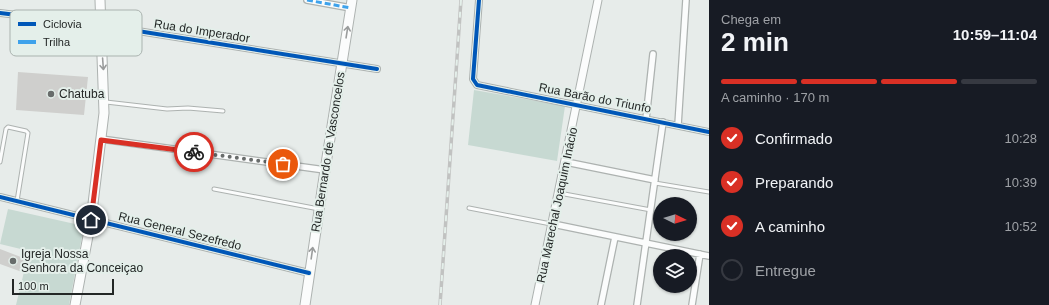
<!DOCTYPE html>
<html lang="pt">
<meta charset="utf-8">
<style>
body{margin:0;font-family:Helvetica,sans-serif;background:#20242c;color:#f1f3f6;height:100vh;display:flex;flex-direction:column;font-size:15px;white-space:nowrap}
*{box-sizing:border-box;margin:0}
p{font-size:13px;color:#9ea1a6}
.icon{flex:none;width:22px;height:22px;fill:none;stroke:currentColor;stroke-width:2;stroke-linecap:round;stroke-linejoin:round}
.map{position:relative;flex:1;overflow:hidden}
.panel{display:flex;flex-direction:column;background:#171b24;width:340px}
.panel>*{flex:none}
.needle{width:26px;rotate:95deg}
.buttons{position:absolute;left:653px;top:197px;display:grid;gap:8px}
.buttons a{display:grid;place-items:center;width:44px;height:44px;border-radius:50%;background:#171b24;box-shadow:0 1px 3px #0004;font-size:20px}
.scale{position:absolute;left:12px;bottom:10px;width:102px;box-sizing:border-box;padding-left:4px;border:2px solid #232726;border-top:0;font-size:11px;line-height:14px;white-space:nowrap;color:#232726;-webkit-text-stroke:3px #e4efea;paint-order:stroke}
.pin{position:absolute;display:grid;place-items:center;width:34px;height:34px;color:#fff;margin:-17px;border:2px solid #fff;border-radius:50%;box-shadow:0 1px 4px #0007}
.courier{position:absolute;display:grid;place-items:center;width:40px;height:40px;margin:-20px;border:3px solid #d93025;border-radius:50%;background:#fff;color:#222;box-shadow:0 1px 5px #0007}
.head em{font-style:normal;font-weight:700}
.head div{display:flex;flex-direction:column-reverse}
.head{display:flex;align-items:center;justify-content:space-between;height:68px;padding:0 12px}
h1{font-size:26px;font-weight:700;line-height:30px}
.bar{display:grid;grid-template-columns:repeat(4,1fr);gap:6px 4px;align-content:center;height:48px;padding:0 12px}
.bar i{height:5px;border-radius:3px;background:#363941}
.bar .current{background:#d93025}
.bar p{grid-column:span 4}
ol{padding:0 12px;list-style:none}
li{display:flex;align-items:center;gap:12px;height:44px}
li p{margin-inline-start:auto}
li .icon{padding:4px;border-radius:50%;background:#d93025;color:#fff;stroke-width:4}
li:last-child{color:#9ea1a6}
li i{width:22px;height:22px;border:2px solid #363941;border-radius:50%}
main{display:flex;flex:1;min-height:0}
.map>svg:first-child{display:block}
</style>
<main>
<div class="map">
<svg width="709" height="305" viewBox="0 0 709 305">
<rect width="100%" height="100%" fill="#e7ecea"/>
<!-- green -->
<path fill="#c7d9d2" d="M474 90 565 106 557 161 468 145Z
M8 209 84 226 69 305H16L29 251 0 244Z"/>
<!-- building -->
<path fill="#cfcfcd" d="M18 72 88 77 84 115 16 110Z
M0 249 26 259 22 272 0 264Z"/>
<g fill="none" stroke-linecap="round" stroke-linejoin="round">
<!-- service casing -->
<g stroke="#adb2b0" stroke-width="5">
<path id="service" d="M106 102 167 109 188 108 223 111
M0 162 6 129 8 127 26 131 28 133 17 201
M655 183 709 192
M214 189 319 209
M559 193 651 210
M469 208 551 224"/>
</g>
<!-- minor casing -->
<g stroke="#adb2b0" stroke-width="8">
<path id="minor" d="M307 0 351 8
M479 0 473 79 477 85 709 132
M0 13 100 25 377 69
M646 119 653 54
M678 125 686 0
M101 139 325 170
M566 162 655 180
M0 197 309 273
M553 224 709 256
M601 305 615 237
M637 305 663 122
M692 305 700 254"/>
</g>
<!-- tertiary casing -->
<g stroke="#adb2b0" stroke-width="9">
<path id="tertiary" d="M535 305 598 0"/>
</g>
<!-- primary casing -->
<g stroke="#adb2b0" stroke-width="11">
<path id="primary" d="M75 305 91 220 104 113 100 0
M305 305 325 170 352 0"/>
</g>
<!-- service -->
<use href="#service" stroke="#fbfcfc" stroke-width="3"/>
<!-- minor -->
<use href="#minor" stroke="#fbfcfc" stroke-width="5.5"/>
<!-- tertiary -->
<use href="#tertiary" stroke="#fbfcfc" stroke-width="7"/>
<!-- primary -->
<use href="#primary" stroke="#fbfcfc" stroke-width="9"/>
<!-- rail casing -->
<g stroke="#c1c2c1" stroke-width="3.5">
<path id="rail" d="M440 305 461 0"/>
</g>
<!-- rail -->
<use href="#rail" stroke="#e4efea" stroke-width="2" stroke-dasharray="6" stroke-linecap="butt"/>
<!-- quiet -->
<path stroke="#3ea2eb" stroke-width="3" stroke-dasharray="6 3" stroke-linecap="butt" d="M307 0 351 8"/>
<!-- cycleway casing -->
<g stroke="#e4efea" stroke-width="6">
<path id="cycleway" d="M479 0 473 79 477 85 709 132
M0 13 100 25 377 69
M0 197 309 273"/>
</g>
<!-- cycleway -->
<use href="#cycleway" stroke="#0057b8" stroke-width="4"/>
</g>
<!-- one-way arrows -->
<defs><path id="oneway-shaft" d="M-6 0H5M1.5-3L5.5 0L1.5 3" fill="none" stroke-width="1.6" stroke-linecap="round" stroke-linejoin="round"/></defs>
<g stroke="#9a9c9c">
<use href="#oneway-shaft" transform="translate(347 32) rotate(-81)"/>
<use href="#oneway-shaft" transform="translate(103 64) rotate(86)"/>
<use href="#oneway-shaft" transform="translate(312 253) rotate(-82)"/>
</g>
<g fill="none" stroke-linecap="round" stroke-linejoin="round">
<!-- done -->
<path stroke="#686c6b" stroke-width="4" stroke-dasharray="0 7.2" d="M194 152 283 164"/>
<!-- route -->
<path stroke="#d93025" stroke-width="5" d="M91 220 101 140 194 152"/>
</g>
<!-- markers -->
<g fill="#686c6b" stroke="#e4efea" stroke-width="1.5">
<circle cx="51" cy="94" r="4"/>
<circle cx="13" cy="261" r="4"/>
</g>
<g text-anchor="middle" stroke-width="4" stroke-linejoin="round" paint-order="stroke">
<!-- street labels -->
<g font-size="12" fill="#232726" stroke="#e4efea">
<text transform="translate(202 31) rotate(9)" y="4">Rua do Imperador</text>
<text transform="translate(595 98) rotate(11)" y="4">Rua Barão do Triunfo</text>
<text transform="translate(328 152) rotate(-81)" y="4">Rua Bernardo de Vasconcelos</text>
<text transform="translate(557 205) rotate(-78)" y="4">Rua Marechal Joaquim Inácio</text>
<text transform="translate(180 231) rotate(14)" y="4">Rua General Sezefredo</text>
</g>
<!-- poi labels -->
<g font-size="12" fill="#232726" stroke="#e4efea" text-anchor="start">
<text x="59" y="98">Chatuba</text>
<text x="21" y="258">Igreja Nossa<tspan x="21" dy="14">Senhora da Conceiçao</tspan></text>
</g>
</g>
<!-- legend -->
<rect x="10" y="10" width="132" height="46" rx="6" fill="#e4efea" stroke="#aab3af" stroke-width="1"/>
<rect x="18" y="22" width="18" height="4" fill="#0057b8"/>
<rect x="18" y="40" width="18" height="4" fill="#3ea2eb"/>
<g font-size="11" fill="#232726">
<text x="43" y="28">Ciclovia</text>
<text x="43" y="46">Trilha</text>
</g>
</svg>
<div class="buttons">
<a><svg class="needle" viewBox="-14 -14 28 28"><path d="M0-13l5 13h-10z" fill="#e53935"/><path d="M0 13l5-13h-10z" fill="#9ea1a6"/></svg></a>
<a><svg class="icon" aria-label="layers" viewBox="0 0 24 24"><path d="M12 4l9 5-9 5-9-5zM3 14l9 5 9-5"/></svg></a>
</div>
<div class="scale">100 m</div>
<div class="pin" style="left:283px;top:164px;background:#ea580c"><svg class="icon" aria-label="bag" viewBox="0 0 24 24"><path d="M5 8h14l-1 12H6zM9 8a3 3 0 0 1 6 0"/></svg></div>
<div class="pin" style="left:91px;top:220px;background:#1f2937"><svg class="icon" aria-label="home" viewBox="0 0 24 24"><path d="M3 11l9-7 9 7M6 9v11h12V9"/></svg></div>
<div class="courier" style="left:194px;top:152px"><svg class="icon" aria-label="bike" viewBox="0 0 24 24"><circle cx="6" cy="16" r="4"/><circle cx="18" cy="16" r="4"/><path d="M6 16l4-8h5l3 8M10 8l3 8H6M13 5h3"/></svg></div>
</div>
<section class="panel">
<div class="head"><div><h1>2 min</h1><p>Chega em</p></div><em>10:59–11:04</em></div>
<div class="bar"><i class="current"></i><i class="current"></i><i class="current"></i><i></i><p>A caminho · 170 m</p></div>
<ol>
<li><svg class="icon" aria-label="check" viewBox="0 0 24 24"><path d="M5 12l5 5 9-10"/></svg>Confirmado<p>10:28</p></li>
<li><svg class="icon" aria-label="check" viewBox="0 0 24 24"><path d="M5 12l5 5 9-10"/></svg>Preparando<p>10:39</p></li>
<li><svg class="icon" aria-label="check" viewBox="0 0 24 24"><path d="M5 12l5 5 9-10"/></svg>A caminho<p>10:52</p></li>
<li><i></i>Entregue</li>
</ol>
</section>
</main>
